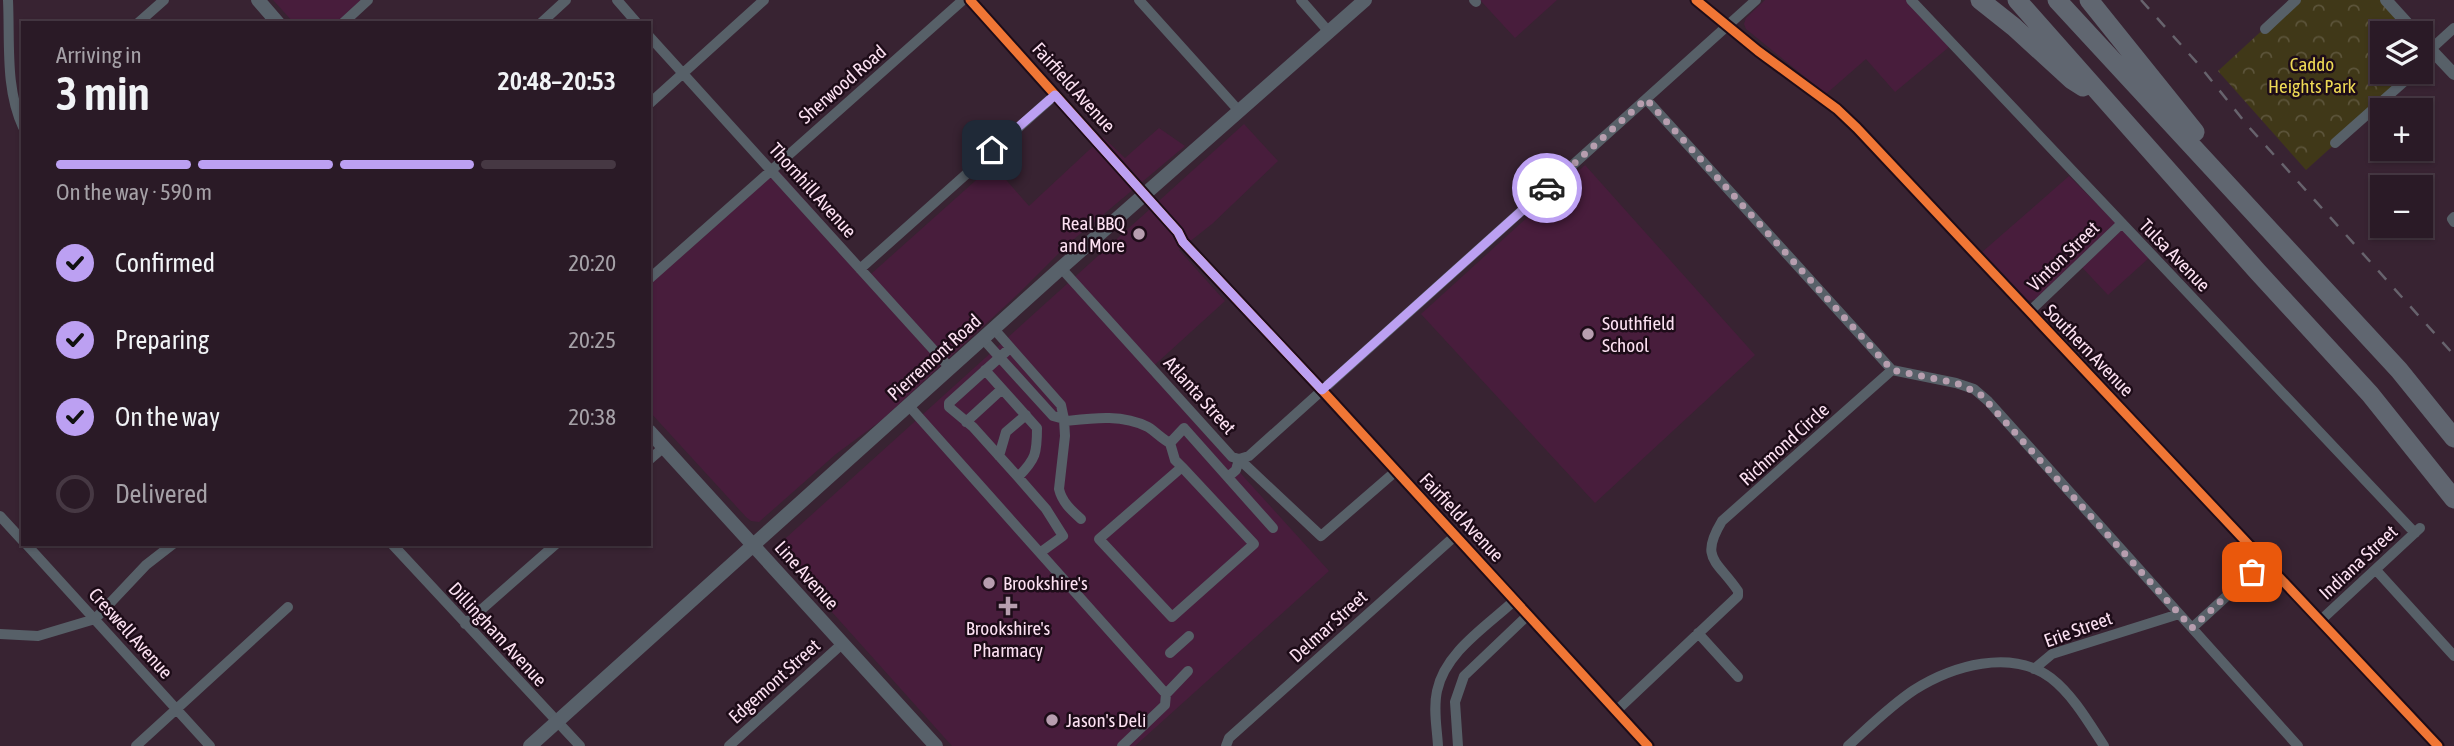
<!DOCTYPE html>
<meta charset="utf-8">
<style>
body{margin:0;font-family:"Asap Condensed",sans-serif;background:#32232e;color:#f1f3f6;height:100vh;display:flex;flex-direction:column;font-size:26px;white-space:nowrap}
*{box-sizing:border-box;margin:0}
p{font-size:23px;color:#a5a1a7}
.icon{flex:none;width:38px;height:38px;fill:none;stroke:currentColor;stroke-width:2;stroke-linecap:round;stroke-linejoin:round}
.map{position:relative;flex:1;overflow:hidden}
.panel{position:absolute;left:21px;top:21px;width:630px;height:525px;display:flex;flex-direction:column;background:#2a1a26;border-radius:0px;box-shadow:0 2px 5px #0004,0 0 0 2px #463843}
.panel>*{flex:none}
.buttons{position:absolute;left:2370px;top:21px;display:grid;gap:14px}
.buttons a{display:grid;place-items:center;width:63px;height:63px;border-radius:0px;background:#2a1a26;box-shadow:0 2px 5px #0004,0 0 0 2px #463843;font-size:35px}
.pin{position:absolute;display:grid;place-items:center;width:60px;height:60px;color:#fff;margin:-30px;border-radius:14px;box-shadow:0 4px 10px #0006}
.courier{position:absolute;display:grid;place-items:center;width:70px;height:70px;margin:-35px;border:5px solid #bca0f2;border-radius:50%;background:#fff;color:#222;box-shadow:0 2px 9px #0007}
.headline em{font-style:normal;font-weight:600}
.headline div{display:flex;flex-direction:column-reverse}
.headline{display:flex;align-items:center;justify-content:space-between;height:119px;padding:0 35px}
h1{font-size:46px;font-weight:600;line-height:52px}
.bar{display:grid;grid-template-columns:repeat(4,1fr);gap:10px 7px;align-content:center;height:84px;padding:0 35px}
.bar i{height:9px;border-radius:5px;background:#463843}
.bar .selected{background:#bca0f2}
.bar p{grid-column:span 4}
ol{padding:0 35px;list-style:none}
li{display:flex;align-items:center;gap:21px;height:77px}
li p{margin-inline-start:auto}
li .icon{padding:7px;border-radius:50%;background:#bca0f2;color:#111;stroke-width:4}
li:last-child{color:#a5a1a7}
li i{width:38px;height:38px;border:4px solid #463843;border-radius:50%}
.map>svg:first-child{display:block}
</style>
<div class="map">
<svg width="2454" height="746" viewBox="0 0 2454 746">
<defs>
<pattern id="park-crowns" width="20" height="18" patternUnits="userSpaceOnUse" patternTransform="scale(1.75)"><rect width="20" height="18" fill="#403818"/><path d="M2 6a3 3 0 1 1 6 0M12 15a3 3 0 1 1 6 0" fill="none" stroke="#5c543a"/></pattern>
</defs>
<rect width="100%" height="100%" fill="#382332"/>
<!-- built -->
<path fill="#481d3c" d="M273 0H368L355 18 359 23H294Z
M1480 0H1557L1515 38Z
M1765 0H1906L1949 47 1895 92 1866 59 1826 94 1746 29 1744 24 1746 18Z
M1244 124 1278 161 1212 224 1179 250 1225 301 1148 371 1329 571 1135 746H952L779 553 777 546Z
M1159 128 1185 146 1067 245 1019 293 882 420 836 454 759 522 751 521 746 517 649 411V285L778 170 871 274 993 165 1029 206 1103 137 1125 158Z
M1585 165 1755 355 1595 503 1421 314Z
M2069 176 2150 257 2108 295 2077 262 2036 299 2027 301 1981 253Z"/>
<!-- park -->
<path fill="url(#park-crowns)" d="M2295 0H2386L2416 33H2382V72H2415L2306 170 2218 71Z"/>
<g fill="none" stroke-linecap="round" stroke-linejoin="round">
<!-- minor -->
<path stroke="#576068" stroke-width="10" d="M8 0C10 42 5 89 23 127
M617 0 637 23
M1139 0 1240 112
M1301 0 1329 32
M1474 0 1476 2
M1911 0 2415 533
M138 23 164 0
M343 23 368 0
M541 23 566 0
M2265 29 2296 0
M649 36 950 368
M2431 49 2454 28
M2420 67 2435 54
M1646 99 1892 370 1956 383 1974 389 1988 401 2298 746
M649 104 764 0
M2335 143 2415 72
M2454 217 2452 219 2454 222
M1061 268 1232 457 1239 459 1321 536 1396 471
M860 269 1055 95
M649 279 963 0
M2029 312 2121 224
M983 339 1053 416 1064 419 1061 405 994 329
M1010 348 949 403V407L973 427 1018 477 1046 509 1063 536 1041 552
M985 370 1037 428C1037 453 1036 459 1018 477
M909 406 1166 694 1165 705 1122 746
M1064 419 1065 436 1059 489C1062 502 1071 510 1081 519
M1066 421C1093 418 1122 414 1148 427 1156 432 1162 439 1170 443
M966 422 1002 389
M999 456 1006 432 1026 415
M649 460 664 447
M1182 467 1099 539 1172 617 1254 544 1182 467 1175 460 1170 443 1184 428 1273 528
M1228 477 1236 470 1239 459 1249 456 1756 0
M0 516 23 541
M26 544 210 746
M392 544 580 746
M2376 570 2454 656
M2321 620 2420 528
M465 624 556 544
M2192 628 2253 572
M1698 633 1738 677
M0 634 38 636 95 619 146 565 173 544
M1170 653 1189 636
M2034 669 2052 654 2179 614
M1166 694 1188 671
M1616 711 1738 596V591C1717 560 1699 559 1722 521L1892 370
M136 746 288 607
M729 746 843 643
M1226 746 1229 738 1455 536
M1438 746C1437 728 1433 709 1437 691 1445 652 1487 626 1515 600
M1458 746 1455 702 1464 676 1528 615
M1848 746C1869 727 1890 706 1914 690 1952 666 2011 648 2051 678 2073 695 2089 723 2104 746"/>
<!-- tertiary -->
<path stroke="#576068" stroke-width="12" d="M970 0 1178 232 1183 242 1322 390 1648 746
M1696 0 1758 51 1837 109 1857 128 2438 746
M2386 0 2416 33
M2420 38 2454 74"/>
<!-- secondary -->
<path stroke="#58616a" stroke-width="14" d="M258 0 278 23
M649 431 936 746
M530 746 1061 268 1365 0"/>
<!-- motorway -->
<path stroke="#606670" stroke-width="19" d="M1980 0 2014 27 2072 80 2083 87
M2017 0 2257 271 2370 394 2454 499
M2057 0 2399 370 2454 438
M2089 0 2195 132"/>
<!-- rail -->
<path stroke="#67636d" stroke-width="2.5" stroke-dasharray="12 12" stroke-linecap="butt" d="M2141 0 2199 65 2248 126 2454 355"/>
<!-- cycleway casing -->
<g stroke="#1d0c18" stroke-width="13">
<path id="cycleway" d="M970 0 1178 232 1183 242 1322 390 1648 746
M1696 0 1758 51 1837 109 1857 128 2438 746"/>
</g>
<!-- cycleway -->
<use href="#cycleway" stroke="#f07635" stroke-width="9"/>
</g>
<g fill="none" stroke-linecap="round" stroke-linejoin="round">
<!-- done -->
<path stroke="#b79eaf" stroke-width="7" stroke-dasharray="0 12.6" d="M1547 188 1646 99 1892 370 1956 383 1980 394 2192 628 2252 572"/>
<!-- route -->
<path stroke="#bca0f2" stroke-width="9" d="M992 150 1055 95 1178 232 1183 242 1322 390 1547 188"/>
</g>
<!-- markers -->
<g fill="#b79eaf" stroke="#1d0c18" stroke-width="2.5">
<circle cx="1139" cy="234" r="7"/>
<circle cx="1588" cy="334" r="7"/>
<circle cx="989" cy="583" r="7"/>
<path d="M1004.5 595.5h7v7h7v7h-7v7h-7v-7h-7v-7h7z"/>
<circle cx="1052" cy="720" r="7"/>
</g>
<g text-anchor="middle" stroke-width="5" stroke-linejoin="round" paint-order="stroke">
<!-- park labels -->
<g font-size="19" fill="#eed955" stroke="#1d0c18">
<text x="2312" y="71">Caddo<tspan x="2312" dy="22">Heights Park</tspan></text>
</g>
<!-- street labels -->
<g font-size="19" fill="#fce1f2" stroke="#1d0c18">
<text transform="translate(842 84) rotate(-41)" y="7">Sherwood Road</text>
<text transform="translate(1074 87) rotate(48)" y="7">Fairfield Avenue</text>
<text transform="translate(813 190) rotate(48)" y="7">Thornhill Avenue</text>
<text transform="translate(2175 255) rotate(46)" y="7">Tulsa Avenue</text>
<text transform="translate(2063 256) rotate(-44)" y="7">Vinton Street</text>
<text transform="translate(2089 350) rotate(46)" y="7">Southern Avenue</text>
<text transform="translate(934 357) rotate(-42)" y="7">Pierremont Road</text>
<text transform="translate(1200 395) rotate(48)" y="7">Atlanta Street</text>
<text transform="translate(1784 444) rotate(-42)" y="7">Richmond Circle</text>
<text transform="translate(1462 517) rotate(47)" y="7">Fairfield Avenue</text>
<text transform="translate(2358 562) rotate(-43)" y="7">Indiana Street</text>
<text transform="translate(807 575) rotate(48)" y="7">Line Avenue</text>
<text transform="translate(1328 626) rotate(-42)" y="7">Delmar Street</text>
<text transform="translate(2078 629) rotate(-20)" y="7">Erie Street</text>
<text transform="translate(131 633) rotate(48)" y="7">Creswell Avenue</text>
<text transform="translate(498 634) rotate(47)" y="7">Dillingham Avenue</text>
<text transform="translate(774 681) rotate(-42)" y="7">Edgemont Street</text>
</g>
<!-- poi labels -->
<g font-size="19" fill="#fce1f2" stroke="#1d0c18" text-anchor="start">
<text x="1125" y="230" text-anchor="end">Real BBQ<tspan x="1125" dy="22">and More</tspan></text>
<text x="1602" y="330">Southfield<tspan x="1602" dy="22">School</tspan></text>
<text x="1003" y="590">Brookshire's</text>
<text x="1008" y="635" text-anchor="middle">Brookshire's<tspan x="1008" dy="22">Pharmacy</tspan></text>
<text x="1066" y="727">Jason's Deli</text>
</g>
</g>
</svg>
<div class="buttons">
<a><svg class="icon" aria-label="layers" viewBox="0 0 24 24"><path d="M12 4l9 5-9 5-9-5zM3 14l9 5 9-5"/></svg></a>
<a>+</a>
<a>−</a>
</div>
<div class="pin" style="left:2252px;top:572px;background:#ea580c"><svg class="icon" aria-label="bag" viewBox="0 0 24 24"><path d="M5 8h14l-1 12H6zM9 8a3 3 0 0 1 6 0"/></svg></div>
<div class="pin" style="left:992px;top:150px;background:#1f2937"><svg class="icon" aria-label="home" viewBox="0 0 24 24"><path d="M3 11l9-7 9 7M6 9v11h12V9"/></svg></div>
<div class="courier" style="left:1547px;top:188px"><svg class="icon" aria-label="car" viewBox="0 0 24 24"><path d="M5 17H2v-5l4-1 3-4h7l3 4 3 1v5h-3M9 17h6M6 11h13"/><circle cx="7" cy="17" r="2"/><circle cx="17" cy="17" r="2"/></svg></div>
<section class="panel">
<div class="headline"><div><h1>3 min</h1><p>Arriving in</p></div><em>20:48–20:53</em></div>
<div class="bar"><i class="selected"></i><i class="selected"></i><i class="selected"></i><i></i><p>On the way · 590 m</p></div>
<ol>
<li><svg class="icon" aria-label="check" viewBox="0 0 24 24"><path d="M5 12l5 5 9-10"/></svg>Confirmed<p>20:20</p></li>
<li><svg class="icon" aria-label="check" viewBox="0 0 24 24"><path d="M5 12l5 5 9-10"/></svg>Preparing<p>20:25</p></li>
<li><svg class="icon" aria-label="check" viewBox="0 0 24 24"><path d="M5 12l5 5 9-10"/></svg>On the way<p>20:38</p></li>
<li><i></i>Delivered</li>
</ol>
</section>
</div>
